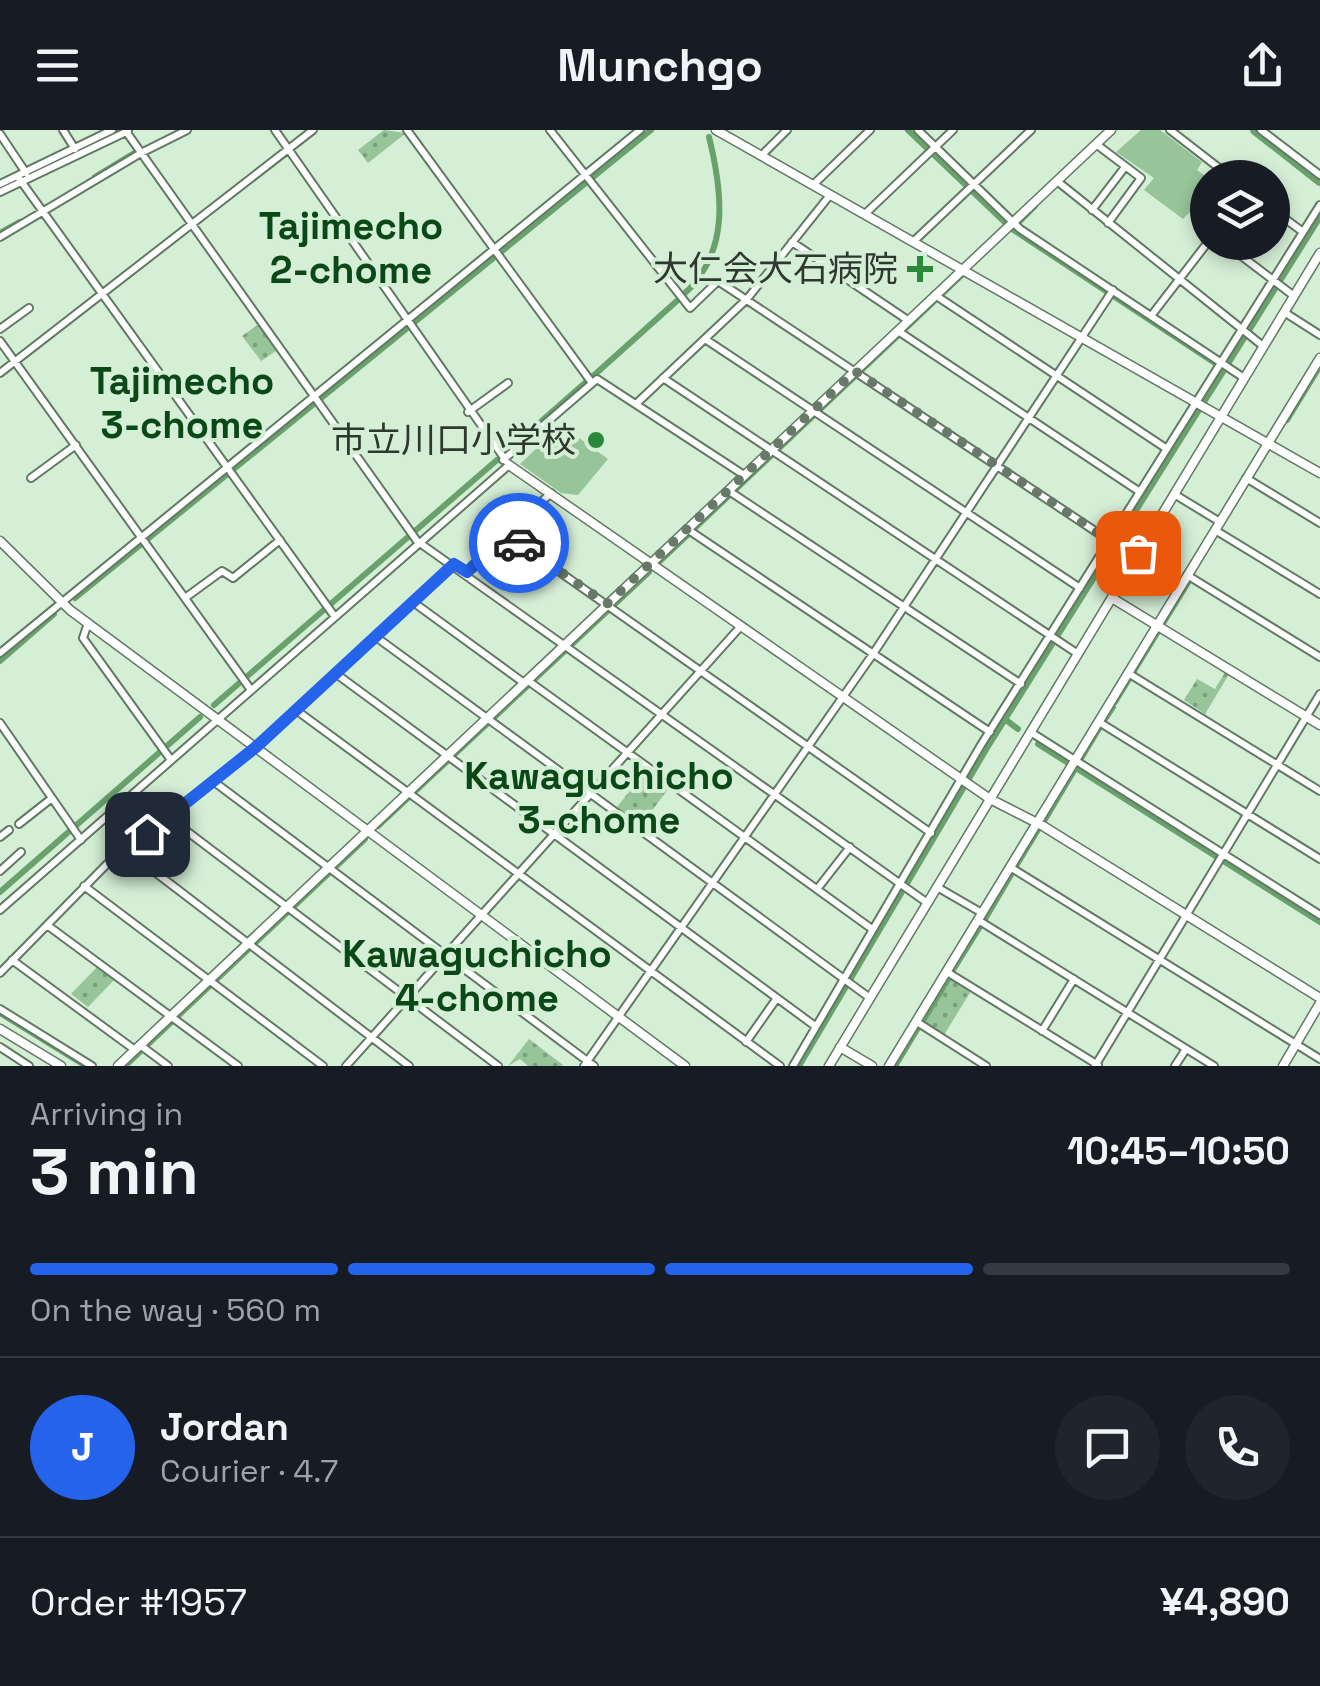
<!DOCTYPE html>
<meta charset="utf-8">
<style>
body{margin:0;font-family:"Space Grotesk","Noto Sans JP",sans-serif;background:#20242c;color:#f1f3f6;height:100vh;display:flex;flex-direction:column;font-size:38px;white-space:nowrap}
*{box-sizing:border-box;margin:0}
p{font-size:32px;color:#9ea1a6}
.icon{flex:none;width:55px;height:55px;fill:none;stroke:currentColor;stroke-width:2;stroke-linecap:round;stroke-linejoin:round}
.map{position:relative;height:936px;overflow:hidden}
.sheet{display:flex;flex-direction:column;background:#171b24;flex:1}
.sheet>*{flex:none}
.fabs{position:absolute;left:1190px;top:30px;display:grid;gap:20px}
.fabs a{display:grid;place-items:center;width:100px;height:100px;border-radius:50%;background:#171b24;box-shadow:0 5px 15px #0003;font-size:50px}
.pin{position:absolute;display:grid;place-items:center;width:85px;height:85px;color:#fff;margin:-42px;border-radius:20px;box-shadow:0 5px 15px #0006}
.courier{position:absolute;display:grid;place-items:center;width:100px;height:100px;margin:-50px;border:8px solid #2563eb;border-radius:50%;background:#fff;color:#222;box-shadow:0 2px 12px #0007}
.overview em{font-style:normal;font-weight:600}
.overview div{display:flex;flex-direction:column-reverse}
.overview{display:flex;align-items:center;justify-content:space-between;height:170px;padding:0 30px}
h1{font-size:65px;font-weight:600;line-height:75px}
.bar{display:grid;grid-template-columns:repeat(4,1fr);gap:15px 10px;align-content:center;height:120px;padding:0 30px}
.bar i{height:12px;border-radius:8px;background:#363941}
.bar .current{background:#2563eb}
.bar p{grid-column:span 4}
.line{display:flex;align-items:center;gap:25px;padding:0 30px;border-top:2px solid #363941}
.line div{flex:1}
.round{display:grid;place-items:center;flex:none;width:105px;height:105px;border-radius:52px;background:#20242c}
header{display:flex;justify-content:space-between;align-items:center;height:130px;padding:0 30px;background:#171b24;font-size:45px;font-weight:600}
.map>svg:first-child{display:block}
</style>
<header><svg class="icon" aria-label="menu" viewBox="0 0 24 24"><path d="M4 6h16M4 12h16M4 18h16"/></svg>Munchgo<svg class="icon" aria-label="share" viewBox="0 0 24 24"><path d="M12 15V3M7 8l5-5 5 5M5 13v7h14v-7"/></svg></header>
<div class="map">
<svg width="1320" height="936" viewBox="0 0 1320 936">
<defs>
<pattern id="green-dots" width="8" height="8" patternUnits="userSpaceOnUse" patternTransform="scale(2.5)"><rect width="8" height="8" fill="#97c499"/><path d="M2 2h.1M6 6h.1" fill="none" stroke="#7ca07d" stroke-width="1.8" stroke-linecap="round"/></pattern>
</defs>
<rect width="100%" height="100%" fill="#d5eed6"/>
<!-- green -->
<path fill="url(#green-dots)" d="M384 0 406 3 368 33 358 20Z
M263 191 282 217 261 231 242 206Z
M1227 539 1231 541 1205 584 1184 570 1197 549 1215 559Z
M649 637 672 654 641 695 617 677Z
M100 834 117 847 88 877 71 864Z
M950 849 971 861 944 905 923 892Z
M529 909 563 935 562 936H528L520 929 508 936Z"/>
<!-- pitch -->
<path fill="#97c499" d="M1141 0H1160L1202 32 1197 40 1208 48C1207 83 1200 70 1183 89L1144 60 1154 48 1116 22Z
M561 295 608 329 578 365 561 363 520 334Z"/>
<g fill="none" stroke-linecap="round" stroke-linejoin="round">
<!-- canal -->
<path stroke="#69a16c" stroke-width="6" d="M908 0 1012 99 1221 237
M82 20 121 0
M95 47 136 22
M1012 99 1035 76
M0 103 20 92
M683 165C730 123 723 64 709 7
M592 247 679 169
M1287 290 1320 236
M505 323 586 252
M660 431 966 141
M75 468 651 0
M0 531 54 484
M1115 572 1192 446
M214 575 497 330
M1006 590 1018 599
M1103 592 1113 577
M1038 614 1320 792
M1080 630 1100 597
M1044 691 1075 639
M378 696 649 442
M1016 736 1039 698
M0 762 200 587
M985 789 1012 743
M953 840 981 795
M0 883 86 936
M923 891 948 849
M125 936 365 709
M799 936 987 618 1320 87
M895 936 918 898"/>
<!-- river -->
<path stroke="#69a16c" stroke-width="10" d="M1255 0 1320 51"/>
<!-- minor casing -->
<g stroke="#627963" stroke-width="10">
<path id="minor" d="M63 0 75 19
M125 0 417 411 926 772
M407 0 592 253
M550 0 690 178 718 151 1110 411 1139 423
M918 0 1020 99 1244 248
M1170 0 1232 48
M1261 0 1320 45
M0 4 26 43
M1096 14 1141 48 1108 93
M761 26 787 0
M18 47 335 487
M1057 51 1263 216
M0 54 112 0
M813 55 870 0
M0 62 128 1
M1272 79 1303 102
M1092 80 1125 37
M865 84 953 0
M0 107 141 23 187 0
M914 111 1031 0
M792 112 909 191
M1223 112 1294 166
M935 165 1167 319
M1284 182 1320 205
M1151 186 1208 112
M0 199 29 178
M898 201 1140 362
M705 209 1080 458
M0 211 251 560
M0 243 313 0
M663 248 1078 524
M637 273 747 169 830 65
M468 282 508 253
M503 330 597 249 744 345
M31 348 76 315
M1246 348 1320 393
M729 361 1021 554
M1174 364 1220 392
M687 399 990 602
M1215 400 1320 464
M507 405 931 703
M467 442 551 363
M1187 445 1320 527
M185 468 222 441 233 448 280 410
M413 472 524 553
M88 493 83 508 171 630
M376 507 870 868
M0 523 640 0
M335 543 815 896
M1128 543 1320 661
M527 550 872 799
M296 580 780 936
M1099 592 1320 729
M0 593 81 710
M1032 603 1320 785
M213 651 594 936
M168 687 498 936
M19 694 52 668
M0 707 9 700
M126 720 409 936
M1010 737 1320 929
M0 741 21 722
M84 756 323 936
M937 757 982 783
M818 758 850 717
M0 780 509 335 275 0
M978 790 1214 936
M47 795 238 936
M12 830 135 920
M947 842 1098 935
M0 843 108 733 256 617 454 434
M0 879 92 936
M917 892 986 936
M1042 901 1074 849
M746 912 777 868
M140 915 168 936
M0 917 29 936
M346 936 741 496
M584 936 873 524 1113 160
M793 936 981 615 1320 75
M1095 936 1320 564
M1175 936 1186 919"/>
</g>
<!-- tertiary casing -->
<g stroke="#627963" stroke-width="11">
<path id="tertiary" d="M716 0 1320 343
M509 335 990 669 1043 696 1320 868
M0 411 70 480 685 936
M1112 468 1320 595
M0 899 61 936
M840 917 872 936
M118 936 1111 0
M829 936 1320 123
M889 936 1320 228
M1283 936 1320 873"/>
</g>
<!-- minor -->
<use href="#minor" stroke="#fff" stroke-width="6"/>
<!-- tertiary -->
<use href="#tertiary" stroke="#fff" stroke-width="8"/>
</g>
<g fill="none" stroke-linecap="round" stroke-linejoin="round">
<!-- done -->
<path stroke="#687869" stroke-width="10" stroke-dasharray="0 18" d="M519 413 607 474 855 241 1110 411 1138 423"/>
<!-- route -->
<path stroke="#2563eb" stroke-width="12" d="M147 704 256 617 454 434 467 442 508 404 519 413"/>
</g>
<!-- markers -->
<g fill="#2b8739" stroke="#d5eed6" stroke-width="4">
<path d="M915 124h10v10h10v10h-10v10h-10v-10h-10v-10h10z"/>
<circle cx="596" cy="310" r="10"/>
</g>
<g text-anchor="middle" stroke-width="8" stroke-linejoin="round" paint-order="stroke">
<!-- poi labels -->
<g font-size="35" fill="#2e382f" stroke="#d5eed6" text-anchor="end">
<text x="898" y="151">大仁会大石病院</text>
<text x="576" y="322">市立川口小学校</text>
</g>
<!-- neighbourhood labels -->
<g font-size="38" font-weight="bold" fill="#0b4817" stroke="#d5eed6">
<text x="351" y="109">Tajimecho<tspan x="351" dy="44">2-chome</tspan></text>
<text x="182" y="264">Tajimecho<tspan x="182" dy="44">3-chome</tspan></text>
<text x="599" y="659">Kawaguchicho<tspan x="599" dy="44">3-chome</tspan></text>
<text x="477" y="837">Kawaguchicho<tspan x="477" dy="44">4-chome</tspan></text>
</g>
</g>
</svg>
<div class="fabs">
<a><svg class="icon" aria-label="layers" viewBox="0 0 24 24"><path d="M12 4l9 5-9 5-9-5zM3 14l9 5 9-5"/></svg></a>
</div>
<div class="pin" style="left:1138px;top:423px;background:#ea580c"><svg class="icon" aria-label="bag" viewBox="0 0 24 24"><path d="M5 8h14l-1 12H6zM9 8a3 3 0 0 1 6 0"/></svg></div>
<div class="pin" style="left:147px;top:704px;background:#1f2937"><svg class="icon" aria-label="home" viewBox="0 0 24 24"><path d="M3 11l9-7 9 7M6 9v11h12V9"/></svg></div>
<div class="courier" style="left:519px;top:413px"><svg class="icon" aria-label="car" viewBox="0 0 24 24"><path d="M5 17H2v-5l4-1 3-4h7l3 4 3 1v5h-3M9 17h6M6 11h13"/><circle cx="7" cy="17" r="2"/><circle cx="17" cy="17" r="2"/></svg></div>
</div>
<section class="sheet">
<div class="overview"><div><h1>3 min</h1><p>Arriving in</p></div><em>10:45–10:50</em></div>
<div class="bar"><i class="current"></i><i class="current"></i><i class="current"></i><i></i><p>On the way · 560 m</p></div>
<div class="line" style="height:180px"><b class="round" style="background:#2563eb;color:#fff">J</b><div><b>Jordan</b><p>Courier · 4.7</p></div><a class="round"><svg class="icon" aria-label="chat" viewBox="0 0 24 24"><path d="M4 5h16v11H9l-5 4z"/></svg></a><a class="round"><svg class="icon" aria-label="phone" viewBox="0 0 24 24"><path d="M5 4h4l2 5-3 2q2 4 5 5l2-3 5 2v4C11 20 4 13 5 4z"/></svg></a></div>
<div class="line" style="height:130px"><div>Order #1957</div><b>¥4,890</b></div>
</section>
